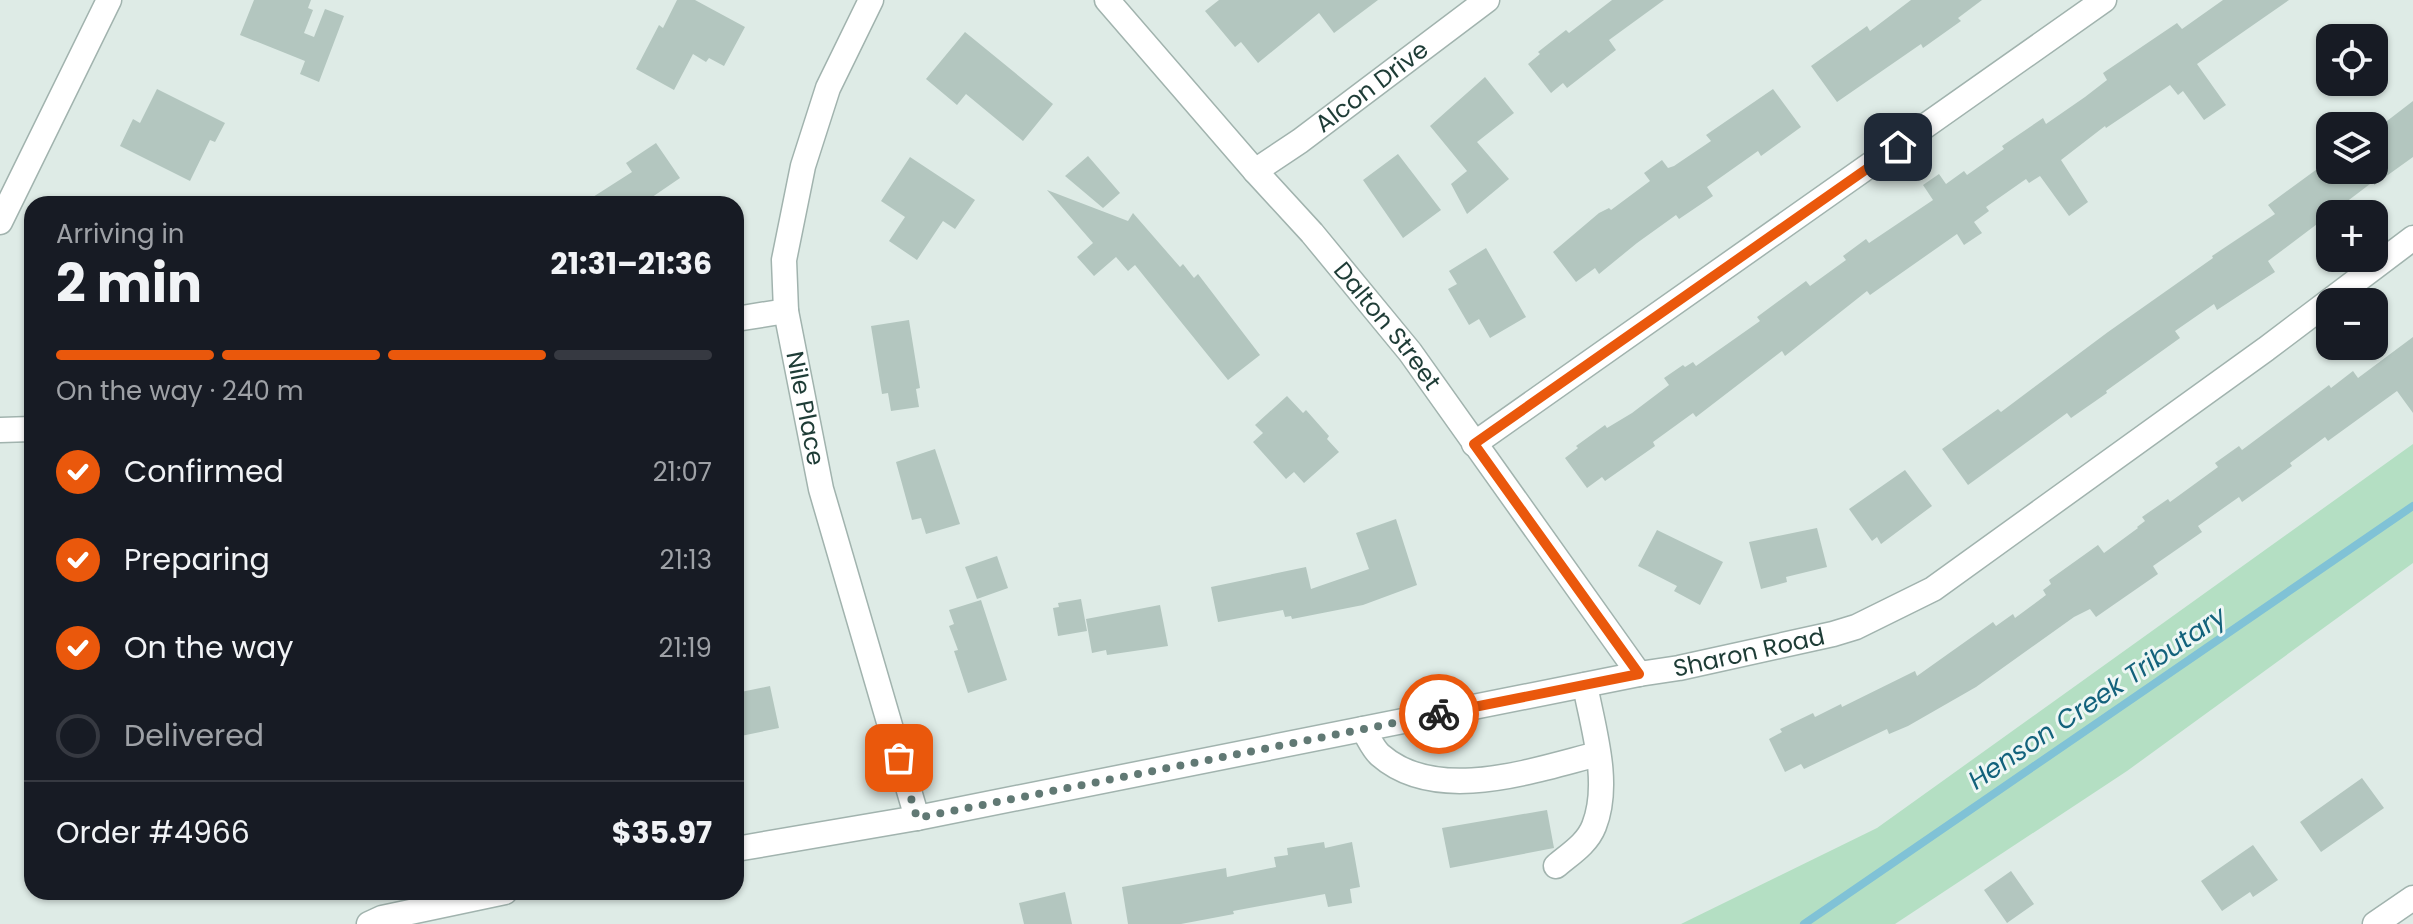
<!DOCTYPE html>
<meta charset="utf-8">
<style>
body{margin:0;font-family:Poppins,sans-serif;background:#242831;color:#f1f3f6;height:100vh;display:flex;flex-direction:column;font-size:30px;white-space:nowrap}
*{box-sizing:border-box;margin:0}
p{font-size:26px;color:#9ea1a6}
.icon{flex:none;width:44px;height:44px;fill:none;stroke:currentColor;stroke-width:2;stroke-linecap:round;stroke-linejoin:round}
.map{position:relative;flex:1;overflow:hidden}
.details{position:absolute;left:24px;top:196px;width:720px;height:704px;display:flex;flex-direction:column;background:#171b24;border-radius:24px;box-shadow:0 2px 6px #0004}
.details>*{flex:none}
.fabs{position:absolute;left:2316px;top:24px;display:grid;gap:16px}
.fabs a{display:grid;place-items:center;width:72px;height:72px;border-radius:16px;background:#171b24;box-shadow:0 2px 6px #0004;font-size:40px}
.pin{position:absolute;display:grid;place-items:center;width:68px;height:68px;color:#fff;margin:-34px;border-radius:16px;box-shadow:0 4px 12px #0006}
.courier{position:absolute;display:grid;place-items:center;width:80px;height:80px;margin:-40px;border:6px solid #ea580c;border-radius:50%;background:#fff;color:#222;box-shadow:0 2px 10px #0007}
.summary em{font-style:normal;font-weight:700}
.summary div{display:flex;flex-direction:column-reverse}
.summary{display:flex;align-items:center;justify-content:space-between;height:136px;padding:0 32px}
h1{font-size:52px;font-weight:700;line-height:60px}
.bar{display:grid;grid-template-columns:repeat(4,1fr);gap:12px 8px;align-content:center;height:96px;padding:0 32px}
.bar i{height:10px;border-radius:6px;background:#363941}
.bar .selected{background:#ea580c}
.bar p{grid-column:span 4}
.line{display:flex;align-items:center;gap:20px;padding:0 32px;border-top:2px solid #363941}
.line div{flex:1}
ol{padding:0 32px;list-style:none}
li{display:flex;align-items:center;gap:24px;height:88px}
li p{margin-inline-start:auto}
li .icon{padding:8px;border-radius:50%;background:#ea580c;color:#fff;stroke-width:4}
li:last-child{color:#9ea1a6}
li i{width:44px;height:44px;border:4px solid #363941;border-radius:50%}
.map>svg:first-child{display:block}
</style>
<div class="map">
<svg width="2413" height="924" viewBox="0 0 2413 924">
<rect width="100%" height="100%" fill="#deebe6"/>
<!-- green -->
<path fill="#b4dfc3" d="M2413 444V563L2127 771 1895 924H1681L1877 828Z"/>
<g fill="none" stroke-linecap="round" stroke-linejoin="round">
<!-- stream -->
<path stroke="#80c2d6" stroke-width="8" d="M1804 924 2413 506"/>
</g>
<!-- building -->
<path fill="#b3c6bf" d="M254 0H311L308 8 313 10 304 33 314 37 325 9 344 16 319 82 300 74 305 61 240 35Z
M677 0H695L745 27 724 66 709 58 706 62 693 54 674 90 636 69 659 25 663 28Z
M1219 0H1378L1334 33 1319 13 1258 63 1241 42 1235 47 1205 11Z
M1612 0H1664L1609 40 1616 50 1567 88 1563 83 1551 93 1528 64 1540 54 1538 52 1566 30 1569 33Z
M1911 0H1982L1958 18 1961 21 1923 48 1921 44 1837 102 1811 66 1867 26 1870 31Z
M2223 0H2289L2197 64 2226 105 2204 120 2183 91 2178 95 2170 85 2106 128 2105 126 2061 160 2088 202 2069 216 2040 176 2029 183 2026 179 1986 207 1989 211 1974 222 1982 233 1964 245 1957 234 1870 295 1867 291 1785 356 1782 351 1696 417 1693 413 1653 442 1655 446 1605 481 1602 477 1587 488 1565 458 1578 448 1576 446 1605 425 1607 428 1632 413 1669 385 1664 378 1683 365 1685 367 1693 362 1696 366 1760 321 1757 317 1806 281 1810 286 1846 260 1843 256 1866 239 1869 243 1933 200 1923 185 1939 174 1946 184 1964 171 1967 175 2004 149 2002 146 2043 118 2046 124 2085 97 2107 80 2103 73 2177 23 2182 29Z
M965 32 1053 104 1023 141 966 94 957 105 926 79Z
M1485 77 1514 113 1477 142 1509 179 1467 214 1451 184 1467 171 1430 126Z
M157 89 225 123 215 142 210 140 190 181 120 146 133 119 140 123Z
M1773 89 1801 127 1761 156 1758 151 1707 187 1713 196 1679 219 1676 215 1637 243 1599 274 1595 268 1576 282 1553 252 1599 213 1609 208 1611 210 1650 181 1644 173 1662 160 1668 168 1674 166 1711 141 1706 135Z
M2413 101V157L2374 185V181L2268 261 2275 272 2217 310 2214 304 2175 331 2180 338 2106 391 2107 393 2071 418 2067 413 1968 485 1942 449 1998 409 2001 412 2108 332 2213 258 2212 256 2275 214 2268 205 2324 164 2328 170H2374V131Z
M656 143 680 178 642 204H582L632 172 626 163Z
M1398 154 1441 210 1403 238 1363 180Z
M1088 156 1120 193 1103 208 1065 176Z
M910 157 975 200 955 229 943 221 917 260 889 241 905 217 881 201Z
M1047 190 1128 221 1133 213 1180 267 1183 264 1194 278 1198 274 1260 355 1228 380 1135 265 1128 271 1116 257 1094 276 1077 257 1093 243Z
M1486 248 1526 317 1490 338 1479 319 1469 325 1448 289 1457 284 1449 271Z
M909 320 920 388 916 389 919 407 891 411 888 393 882 394 871 326Z
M2413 337V413L2397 391 2328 441 2325 437 2290 463 2292 466 2242 502 2239 497 2198 526 2202 532 2153 566 2158 574 2096 617 2090 609 2074 617 1976 687 1908 726 1889 734 1887 729 1804 769 1801 764 1785 772 1769 739 1782 732 1780 729 1813 713 1815 717 1841 704 1842 707 1915 671 1917 676 1993 622 1996 626 2013 614 2015 618 2046 595 2043 590 2051 584 2049 580 2098 545 2104 553 2138 528 2137 527 2145 521 2142 517 2168 499 2170 502 2218 467 2215 463 2239 446 2242 450 2329 385 2331 388 2353 371 2358 378Z
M1287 396 1303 413 1306 410 1329 436 1327 439 1339 452 1304 483 1294 472 1286 479 1253 442 1263 433 1255 425Z
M935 449 960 524 926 534 921 518 912 520 896 462Z
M1905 470 1932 506 1881 544 1877 537 1872 541 1849 509Z
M1396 519 1417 585 1363 605 1292 619 1291 616 1285 617 1283 610 1218 622 1211 587 1306 567 1311 589 1369 569 1356 533Z
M1817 528 1827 567 1786 577 1787 582 1761 589 1749 542Z
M1657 530 1723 562 1700 605 1674 591 1677 586 1638 566Z
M997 556 1008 588 977 599 965 567Z
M1081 599 1087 631 1058 636 1053 608 1059 607 1058 603Z
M981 600 1007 680 968 693 954 651 958 650 949 626 954 624 949 610Z
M1160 605 1168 646 1107 655 1106 650 1092 653 1086 619Z
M770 686 779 728 736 737V693Z
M2362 778 2384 808 2321 852 2300 822Z
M1547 810 1554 848 1450 868 1442 828Z
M1324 842 1325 848 1352 842 1360 887 1350 889 1352 903 1328 907 1325 894 1233 911 1234 914 1181 924H1128L1122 887 1226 868 1227 877 1276 867 1274 857 1288 855 1287 848Z
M2253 845 2278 880 2253 897 2250 892 2222 911 2201 881Z
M2011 871 2034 904 2007 923 1984 890Z
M1065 892 1072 924H1024L1019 903Z"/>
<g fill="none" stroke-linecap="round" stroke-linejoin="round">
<!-- minor casing -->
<g stroke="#a1b3ae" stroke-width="27">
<g id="minor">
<path id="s1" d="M871 0 828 88 803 166 784 260 786 311 821 489 917 818"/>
<path id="s2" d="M1107 0 1255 171 1312 233 1410 352 1639 674"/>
<path id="s3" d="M1255 171 1300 141 1487 0"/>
<path d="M0 222 109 0"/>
<path d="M736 319 786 311"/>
<path d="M0 430 32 429"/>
<path d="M1474 444 2104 0"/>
<path d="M1363 729C1368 737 1373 749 1380 755 1437 805 1534 770 1598 754"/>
<path id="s4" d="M736 849 917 818 1639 674 1679 668 1833 634 1856 627 1933 589 2266 349 2413 238"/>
<path d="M1556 866C1570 854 1587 844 1594 826 1611 783 1593 728 1585 685"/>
<path d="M369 924 382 918 505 892"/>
<path d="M2375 924 2413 898"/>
</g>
</g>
<!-- minor -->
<use href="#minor" stroke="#fff" stroke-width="24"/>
</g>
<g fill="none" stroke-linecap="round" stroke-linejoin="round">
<!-- done -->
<path stroke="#617974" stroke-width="8" stroke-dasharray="0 14.4" d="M899 758 917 818 1439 714"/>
<!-- route -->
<path stroke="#ea580c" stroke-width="10" d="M1439 714 1639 674 1474 444 1898 147"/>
</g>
<g text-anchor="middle" stroke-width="6" stroke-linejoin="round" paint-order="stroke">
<!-- street labels -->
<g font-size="24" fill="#1e3c36" stroke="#eef7f4">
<text dy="8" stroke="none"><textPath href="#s3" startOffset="144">Alcon Drive</textPath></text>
<text dy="8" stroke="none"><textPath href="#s2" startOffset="430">Dalton Street</textPath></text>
<text dy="8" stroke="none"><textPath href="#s1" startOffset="426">Nile Place</textPath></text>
<text dy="8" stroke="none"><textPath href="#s4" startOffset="1032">Sharon Road</textPath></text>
</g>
<!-- water labels -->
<g font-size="26" font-style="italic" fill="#13627c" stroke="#eef7f4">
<text transform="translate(2097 698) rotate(-34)" y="9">Henson Creek Tributary</text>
</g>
</g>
</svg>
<div class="fabs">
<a><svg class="icon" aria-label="locate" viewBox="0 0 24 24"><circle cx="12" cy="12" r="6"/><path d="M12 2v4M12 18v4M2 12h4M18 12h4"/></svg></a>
<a><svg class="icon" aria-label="layers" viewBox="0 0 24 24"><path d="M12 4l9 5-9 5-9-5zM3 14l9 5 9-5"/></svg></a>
<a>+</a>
<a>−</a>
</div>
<div class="pin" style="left:899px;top:758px;background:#ea580c"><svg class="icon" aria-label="bag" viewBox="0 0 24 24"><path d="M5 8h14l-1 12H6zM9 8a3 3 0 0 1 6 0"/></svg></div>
<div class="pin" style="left:1898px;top:147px;background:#1f2937"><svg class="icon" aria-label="home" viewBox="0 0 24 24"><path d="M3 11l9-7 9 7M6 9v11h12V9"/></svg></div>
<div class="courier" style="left:1439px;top:714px"><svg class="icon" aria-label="bike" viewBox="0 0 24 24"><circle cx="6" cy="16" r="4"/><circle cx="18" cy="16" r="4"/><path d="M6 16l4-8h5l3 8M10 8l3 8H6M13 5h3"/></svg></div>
<section class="details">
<div class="summary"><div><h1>2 min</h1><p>Arriving in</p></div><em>21:31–21:36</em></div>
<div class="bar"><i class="selected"></i><i class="selected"></i><i class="selected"></i><i></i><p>On the way · 240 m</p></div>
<ol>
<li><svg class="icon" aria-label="check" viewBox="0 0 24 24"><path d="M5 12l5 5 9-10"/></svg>Confirmed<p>21:07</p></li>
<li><svg class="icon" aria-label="check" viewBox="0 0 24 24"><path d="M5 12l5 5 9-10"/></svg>Preparing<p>21:13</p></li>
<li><svg class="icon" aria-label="check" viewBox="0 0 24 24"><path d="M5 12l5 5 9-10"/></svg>On the way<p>21:19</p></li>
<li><i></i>Delivered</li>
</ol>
<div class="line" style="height:104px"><div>Order #4966</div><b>$35.97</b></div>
</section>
</div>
